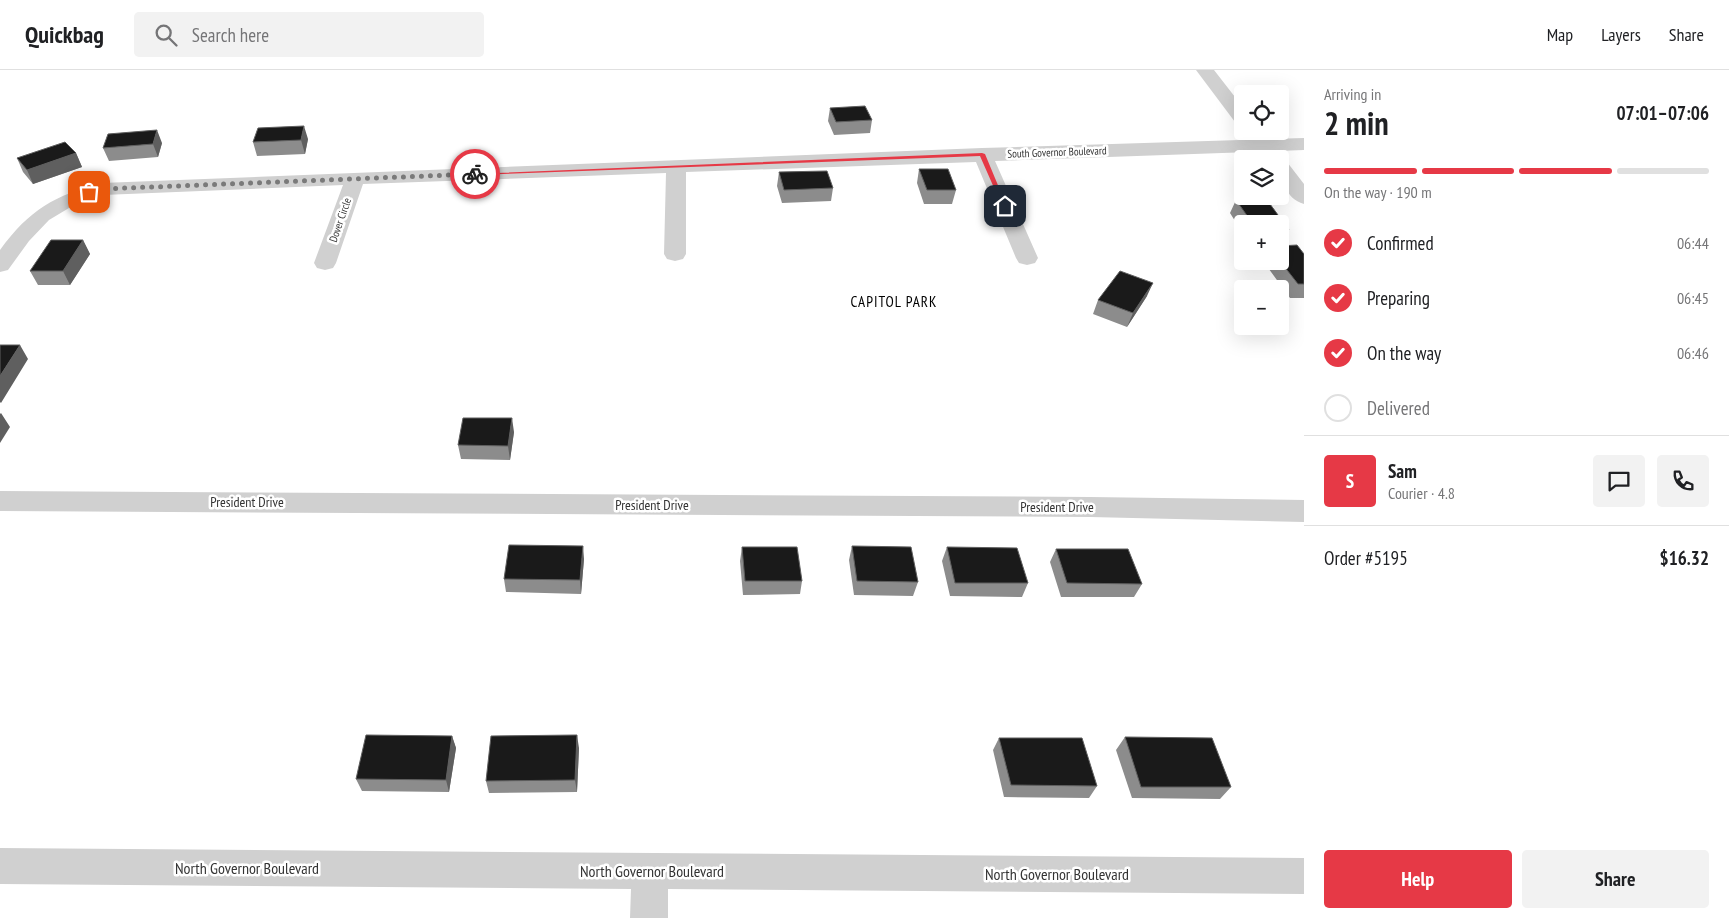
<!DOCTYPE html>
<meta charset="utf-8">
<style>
body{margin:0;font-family:"PT Sans Narrow",sans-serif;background:#f2f2f2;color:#202124;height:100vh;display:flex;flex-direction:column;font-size:19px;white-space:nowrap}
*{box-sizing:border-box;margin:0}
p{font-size:16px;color:#757577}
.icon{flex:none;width:28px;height:28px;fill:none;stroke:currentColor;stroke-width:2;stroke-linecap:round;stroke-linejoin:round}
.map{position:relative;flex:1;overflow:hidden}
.sheet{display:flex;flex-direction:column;background:#fff;width:425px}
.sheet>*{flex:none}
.fabs{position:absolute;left:1234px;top:15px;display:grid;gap:10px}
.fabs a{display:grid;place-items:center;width:55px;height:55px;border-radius:5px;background:#fff;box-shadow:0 5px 20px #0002;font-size:25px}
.pin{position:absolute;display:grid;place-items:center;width:42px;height:42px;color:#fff;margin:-21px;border-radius:10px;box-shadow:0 2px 8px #0006}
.courier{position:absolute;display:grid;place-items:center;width:50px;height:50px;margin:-25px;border:4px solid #e63946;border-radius:50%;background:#fff;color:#222;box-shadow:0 1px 6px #0007}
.head em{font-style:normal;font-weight:700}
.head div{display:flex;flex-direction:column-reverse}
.head{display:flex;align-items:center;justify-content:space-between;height:85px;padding:0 20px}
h1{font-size:32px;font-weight:700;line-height:38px}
.bar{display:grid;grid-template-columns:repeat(4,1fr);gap:8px 5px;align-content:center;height:60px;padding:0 20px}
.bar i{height:6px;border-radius:4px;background:#e0e0e0}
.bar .active{background:#e63946}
.bar p{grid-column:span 4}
.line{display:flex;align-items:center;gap:12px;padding:0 20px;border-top:1px solid #e0e0e0}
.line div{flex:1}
.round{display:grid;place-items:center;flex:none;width:52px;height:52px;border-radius:5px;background:#f2f2f2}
ol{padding:0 20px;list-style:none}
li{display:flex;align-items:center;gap:15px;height:55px}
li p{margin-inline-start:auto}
li .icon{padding:5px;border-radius:50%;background:#e63946;color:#fff;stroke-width:4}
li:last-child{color:#757577}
li i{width:28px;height:28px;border:2px solid #e0e0e0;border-radius:50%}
.cta{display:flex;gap:10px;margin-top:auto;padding:10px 20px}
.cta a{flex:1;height:58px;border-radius:5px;background:#e63946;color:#fff;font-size:20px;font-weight:700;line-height:58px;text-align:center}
.cta a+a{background:#f2f2f2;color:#202124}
header{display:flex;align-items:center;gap:30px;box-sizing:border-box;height:70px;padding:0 25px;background:#fff;border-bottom:1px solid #e0e0e0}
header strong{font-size:24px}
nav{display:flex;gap:28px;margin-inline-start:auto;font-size:18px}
.search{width:350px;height:45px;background:#f2f2f2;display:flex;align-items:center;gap:12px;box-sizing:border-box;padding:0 18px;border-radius:5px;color:#757577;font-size:19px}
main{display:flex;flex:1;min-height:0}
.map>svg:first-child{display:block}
</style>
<header>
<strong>Quickbag</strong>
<div class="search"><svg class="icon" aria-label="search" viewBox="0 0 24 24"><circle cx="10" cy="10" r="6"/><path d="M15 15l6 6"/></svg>Search here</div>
<nav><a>Map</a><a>Layers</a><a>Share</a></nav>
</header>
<main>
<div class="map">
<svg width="1304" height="848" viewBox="0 0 1304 848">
<rect width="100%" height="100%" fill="#fff"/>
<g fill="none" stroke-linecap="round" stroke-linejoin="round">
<!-- minor -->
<path fill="#d0d0d0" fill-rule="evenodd" d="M1196 0H1214L1242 36V53L1235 52Z
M1304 68V80L995 91 1038 188 1035 193 1027 195 1019 193 1016 188 976 92 686 102V184L683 189 675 191 667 189 664 184 666 103 363 114 336 193 333 198 325 200 317 198 314 193 343 115 103 125 74 135 49 150 29 171 8 200 0 202V180C29 140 55 125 102 113L982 78Z
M1280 90 1287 92 1304 114V134C1285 129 1280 107 1280 90Z
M0 421 1090 427 1304 430V452L1090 447 0 441Z
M0 778 1304 788V824L668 819V848H630L631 819 0 814Z"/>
</g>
<!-- wall -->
<path fill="#8c8c8c" d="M830 38 872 50 870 63 834 65 828 51Z
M308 69 305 84 257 86 253 72Z
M162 73 158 87 109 91 103 78Z
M76 83 82 97 33 114 23 102 17 88Z
M919 99 956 120 952 134H924L917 113Z
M779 102 833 118 831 131 782 133 777 116Z
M1236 130H1267L1289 160 1282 174H1280V154H1242V162L1230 143Z
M83 170 90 184 70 215H38L30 201Z
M1304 184V228H1290L1263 191H1280Z
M1147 226 1127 257 1093 244 1098 230Z
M514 362 510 390 461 389 458 375Z
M852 476 918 512 913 526 854 525 849 490Z
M742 477 802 511 800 524 743 525 740 491Z
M947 477 1028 513 1022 527 950 526 942 491Z
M1056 479 1142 514 1134 527H1061L1050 492Z
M584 489 581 524 506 522 504 509Z
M452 666 456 678 449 722 362 721 356 709Z
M1125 667 1231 717 1220 729 1132 728 1116 680Z
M999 668 1097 716 1089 728 1004 727 993 680Z
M579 678 577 722 489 723 486 711Z"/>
<!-- shaded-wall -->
<path fill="#5f5f5f" d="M304 56 308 69 305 84 301 70Z
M157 60 162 73 158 87 153 74Z
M76 83 82 97 33 114 27 100Z
M83 170 90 184 70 215 63 201Z
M1153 213 1147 226 1127 257 1133 243Z
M20 275 28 289 1 333 0 332V306Z
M1 343 10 357 0 373V344Z
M512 348 514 362 510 390 508 376Z
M583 476 584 489 581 524 580 510Z
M577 665 579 678 577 722 575 710Z
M452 666 456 678 449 722 446 710Z"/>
<!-- building -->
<path fill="#1a1a1a" stroke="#5f5f5f" d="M865 36 872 50 836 52 830 38Z
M304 56 301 70 253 72 258 58Z
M157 60 153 74 103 78 108 64Z
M65 72 76 83 27 100 17 88Z
M919 99H948L956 120H927Z
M827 101 833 118 784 120 779 102Z
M1236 130H1267L1289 160H1280V154H1253Z
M51 170H83L63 201H30Z
M1297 175 1304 184V214H1298L1280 191V176Z
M1120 201 1153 213 1133 243 1098 230Z
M0 275H20L0 306Z
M463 348H512L508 376 458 375Z
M509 475 583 476 580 510 504 509Z
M852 476 911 477 918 512 857 511Z
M742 477H797L802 511H745Z
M947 477 1017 478 1028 513H955Z
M1056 479H1128L1142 514 1067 513Z
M366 665 452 666 446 710 356 709Z
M577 665 575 710 486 711 491 666Z
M1125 667 1212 668 1231 717H1141Z
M999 668H1082L1097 716 1011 715Z"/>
<!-- route -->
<path fill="#e63946" d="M982 83 985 84 1007 137 1002 136 980 86 475 105 472 104Z"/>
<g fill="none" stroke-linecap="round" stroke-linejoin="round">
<!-- done -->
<path stroke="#7a7a7a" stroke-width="5" stroke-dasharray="0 9" d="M89 122 102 119 475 104"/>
</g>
<g text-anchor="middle" stroke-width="5" stroke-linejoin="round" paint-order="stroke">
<!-- far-street labels -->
<g font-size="11" fill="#333" stroke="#fff">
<text transform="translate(1057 82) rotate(-2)" y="4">South Governor Boulevard</text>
<text transform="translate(340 150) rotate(-71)" y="4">Dover Circle</text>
</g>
<!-- street labels -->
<g font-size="14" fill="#333" stroke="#fff">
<text x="247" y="437">President Drive</text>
<text x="652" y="440">President Drive</text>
<text x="1057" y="442">President Drive</text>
</g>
<!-- neighbourhood labels -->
<g font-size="15" letter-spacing="1" fill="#000" stroke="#fff">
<text x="894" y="237">CAPITOL PARK</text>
</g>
<!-- near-street labels -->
<g font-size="16" fill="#333" stroke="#fff">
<text x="247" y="804">North Governor Boulevard</text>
<text x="652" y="807">North Governor Boulevard</text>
<text x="1057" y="810">North Governor Boulevard</text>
</g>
</g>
</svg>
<div class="fabs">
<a><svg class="icon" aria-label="locate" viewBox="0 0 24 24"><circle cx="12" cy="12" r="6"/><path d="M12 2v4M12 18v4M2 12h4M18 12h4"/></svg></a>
<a><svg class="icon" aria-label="layers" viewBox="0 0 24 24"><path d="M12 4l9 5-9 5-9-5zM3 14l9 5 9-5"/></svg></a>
<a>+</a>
<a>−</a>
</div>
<div class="pin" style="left:89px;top:122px;background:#ea580c"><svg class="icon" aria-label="bag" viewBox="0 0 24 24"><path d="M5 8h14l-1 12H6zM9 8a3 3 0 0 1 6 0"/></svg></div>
<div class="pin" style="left:1005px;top:136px;background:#1f2937"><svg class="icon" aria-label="home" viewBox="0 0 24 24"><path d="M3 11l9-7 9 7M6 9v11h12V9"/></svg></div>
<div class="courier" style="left:475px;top:104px"><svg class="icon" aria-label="bike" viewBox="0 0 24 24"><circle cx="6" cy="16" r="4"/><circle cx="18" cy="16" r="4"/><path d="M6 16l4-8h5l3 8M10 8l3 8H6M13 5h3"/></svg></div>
</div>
<section class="sheet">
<div class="head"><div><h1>2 min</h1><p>Arriving in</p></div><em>07:01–07:06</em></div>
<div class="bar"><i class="active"></i><i class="active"></i><i class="active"></i><i></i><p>On the way · 190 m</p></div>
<ol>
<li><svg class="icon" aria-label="check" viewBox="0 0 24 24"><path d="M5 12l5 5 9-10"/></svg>Confirmed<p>06:44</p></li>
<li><svg class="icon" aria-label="check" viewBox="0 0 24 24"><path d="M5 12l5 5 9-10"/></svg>Preparing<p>06:45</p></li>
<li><svg class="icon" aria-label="check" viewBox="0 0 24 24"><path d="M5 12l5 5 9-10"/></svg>On the way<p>06:46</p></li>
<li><i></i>Delivered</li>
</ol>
<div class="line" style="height:90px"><b class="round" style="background:#e63946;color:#fff">S</b><div><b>Sam</b><p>Courier · 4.8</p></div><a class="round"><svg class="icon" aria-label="chat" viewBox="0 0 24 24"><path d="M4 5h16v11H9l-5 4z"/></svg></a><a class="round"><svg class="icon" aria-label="phone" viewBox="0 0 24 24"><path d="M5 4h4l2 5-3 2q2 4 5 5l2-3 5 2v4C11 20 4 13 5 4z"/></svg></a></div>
<div class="line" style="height:65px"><div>Order #5195</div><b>$16.32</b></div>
<div class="cta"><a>Help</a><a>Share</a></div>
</section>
</main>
